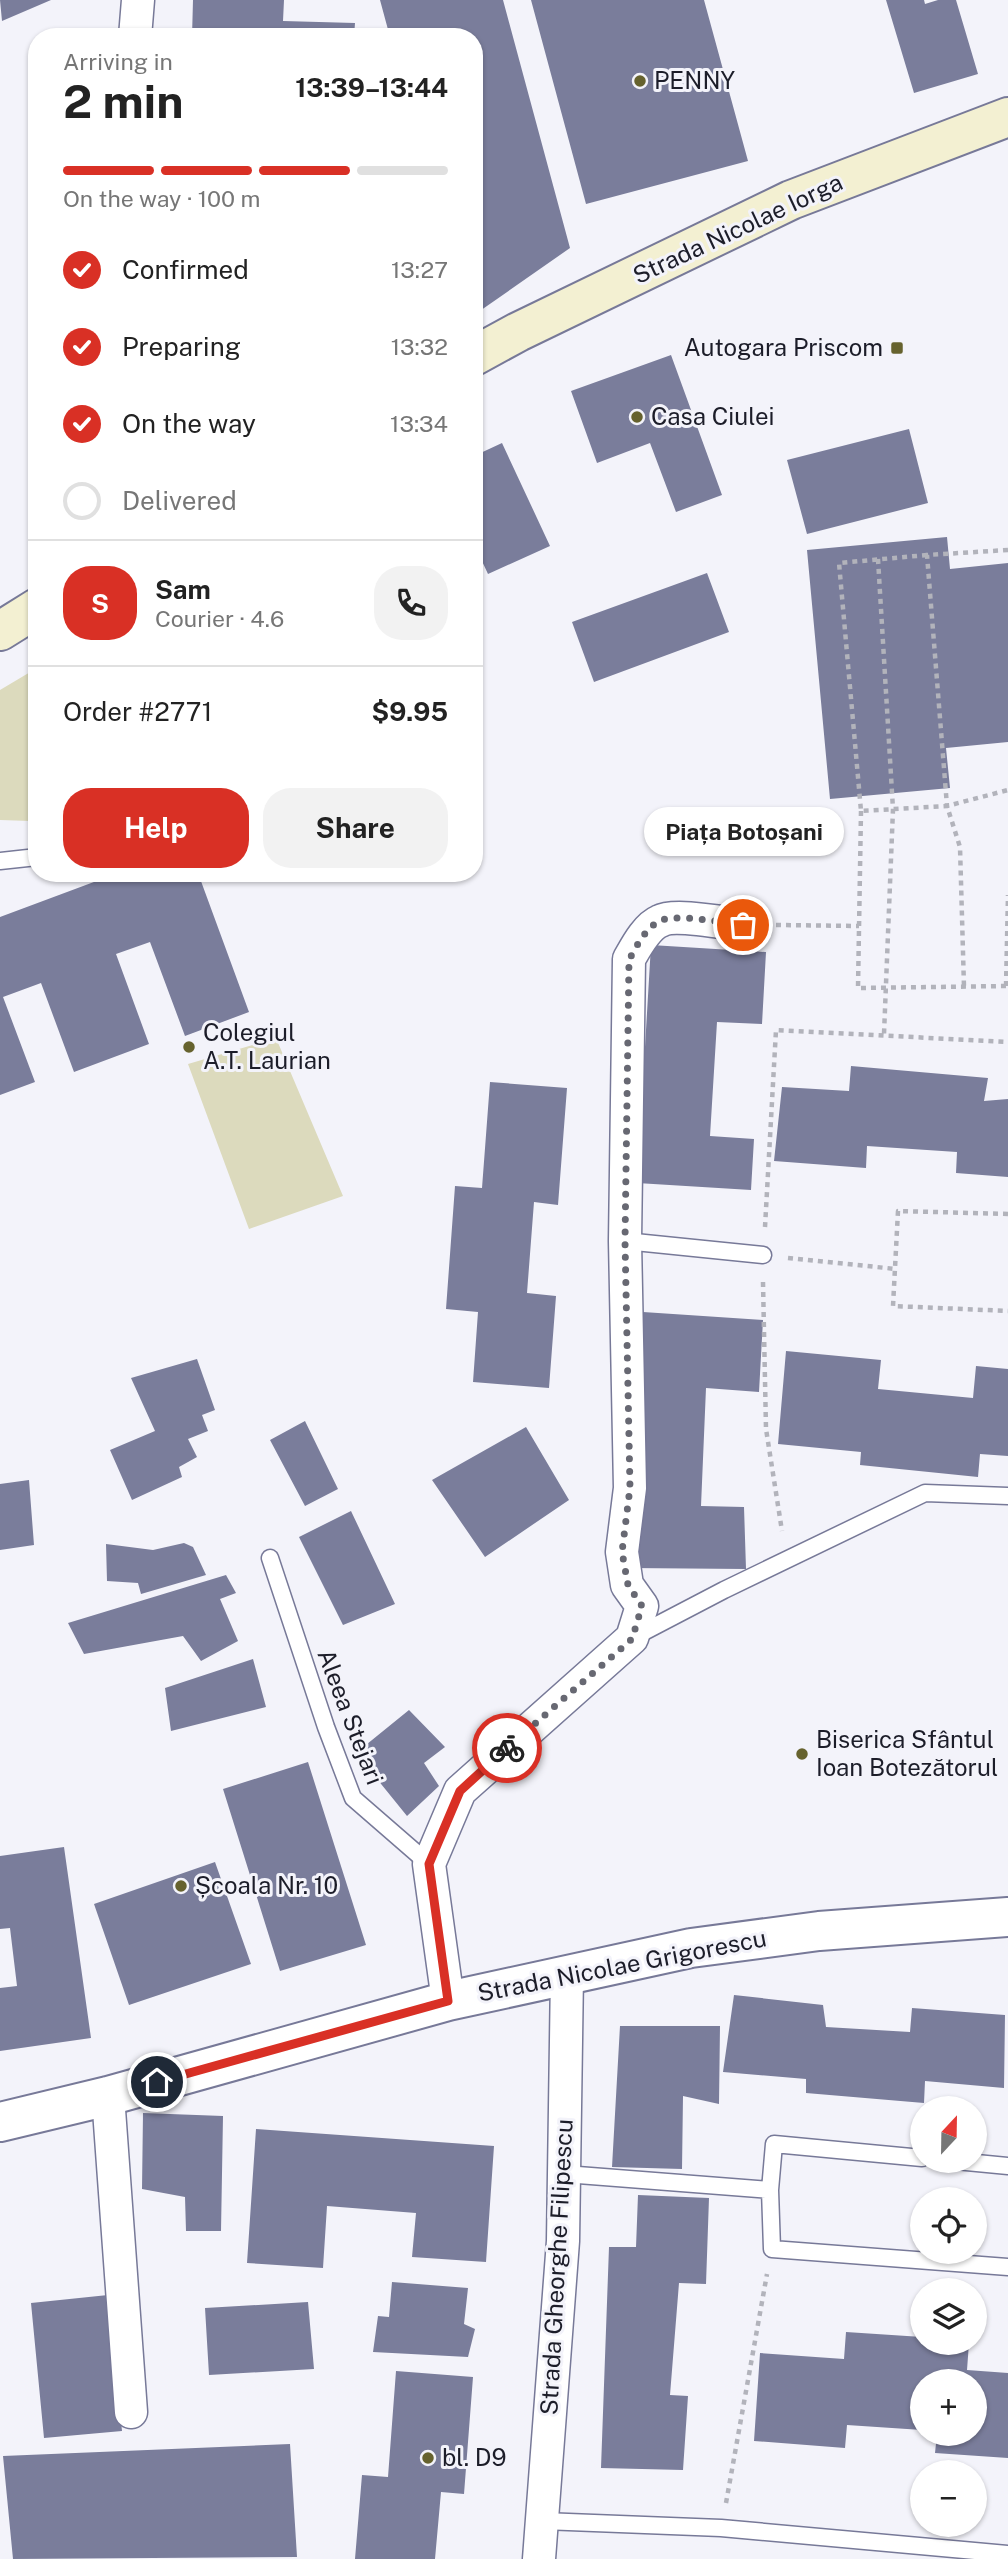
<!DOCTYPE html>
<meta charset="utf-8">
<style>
body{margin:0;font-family:"Public Sans",sans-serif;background:#f2f2f2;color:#222;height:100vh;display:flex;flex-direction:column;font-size:26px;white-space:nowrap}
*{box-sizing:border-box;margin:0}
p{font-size:23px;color:#767676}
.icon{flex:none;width:38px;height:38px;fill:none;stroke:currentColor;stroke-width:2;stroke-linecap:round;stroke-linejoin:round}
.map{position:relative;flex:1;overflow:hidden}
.side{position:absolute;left:28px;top:28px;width:455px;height:854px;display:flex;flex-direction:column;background:#fff;border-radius:28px;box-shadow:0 2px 5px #0004}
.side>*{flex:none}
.needle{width:46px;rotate:22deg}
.tools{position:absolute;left:910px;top:2096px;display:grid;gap:14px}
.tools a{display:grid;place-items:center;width:77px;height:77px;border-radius:50%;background:#fff;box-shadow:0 2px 5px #0004;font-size:35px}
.pin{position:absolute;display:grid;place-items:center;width:60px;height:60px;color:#fff;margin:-30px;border:4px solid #fff;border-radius:50%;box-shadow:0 2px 7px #0007}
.courier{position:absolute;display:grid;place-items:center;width:70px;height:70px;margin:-35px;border:5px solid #d93025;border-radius:50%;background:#fff;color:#222;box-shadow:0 2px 9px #0007}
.bubble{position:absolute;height:49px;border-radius:24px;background:#fff;box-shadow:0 2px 5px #0004;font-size:23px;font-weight:700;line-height:49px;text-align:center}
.head em{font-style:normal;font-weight:700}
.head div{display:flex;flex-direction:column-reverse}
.head{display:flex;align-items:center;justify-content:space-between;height:119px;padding:0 35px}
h1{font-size:46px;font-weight:700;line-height:52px}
.bar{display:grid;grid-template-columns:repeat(4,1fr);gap:10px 7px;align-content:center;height:84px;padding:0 35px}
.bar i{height:9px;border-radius:5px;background:#e0e0e0}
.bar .active{background:#d93025}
.bar p{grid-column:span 4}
.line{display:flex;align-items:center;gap:18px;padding:0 35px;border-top:2px solid #e0e0e0}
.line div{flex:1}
.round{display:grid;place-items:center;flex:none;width:74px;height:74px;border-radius:28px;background:#f2f2f2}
ol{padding:0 35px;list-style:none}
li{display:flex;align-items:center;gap:21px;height:77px}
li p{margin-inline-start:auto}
li .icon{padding:7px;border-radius:50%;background:#d93025;color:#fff;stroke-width:4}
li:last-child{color:#767676}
li i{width:38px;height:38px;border:4px solid #e0e0e0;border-radius:50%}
.button{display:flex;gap:14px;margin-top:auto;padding:14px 35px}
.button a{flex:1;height:80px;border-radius:28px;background:#d93025;color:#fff;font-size:28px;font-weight:700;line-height:80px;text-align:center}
.button a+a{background:#f2f2f2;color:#222}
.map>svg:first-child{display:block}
</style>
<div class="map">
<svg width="1008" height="2559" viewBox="0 0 1008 2559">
<rect width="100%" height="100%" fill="#f3f3fa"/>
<!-- green -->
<path fill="#dcdabd" d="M37 668V817L30 821 0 820V690Z
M276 1038 343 1196 249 1229 188 1064Z"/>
<!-- building -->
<path fill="#7a7d9b" d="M0 0H51L2 21Z
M193 0H284L283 21 355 23 354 37H192Z
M380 0H503L570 248 474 315V37H390Z
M531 0H704L748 161 586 204Z
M886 0H924L925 4 938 0H956L978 74 914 93Z
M671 355 722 495 676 512 650 443 597 463 571 391Z
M909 429 928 503 807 534 787 460Z
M502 443 550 546 488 574 474 544V456Z
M947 537 950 569 1008 563V742L946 748 950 788 830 799 807 550Z
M707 573 729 632 594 682 572 622Z
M118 873H198L249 1012 185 1036 150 942 116 954 149 1044 74 1072 41 983 3 997 35 1082 0 1095V917Z
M651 945 766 952 762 1024 717 1022 710 1136 754 1139 751 1190 637 1183Z
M851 1066 988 1078 984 1101 1008 1099V1177L956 1173 957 1152 867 1146 866 1168 774 1161 782 1087 849 1091Z
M490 1082 567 1088 558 1205 534 1202 527 1293 556 1296 549 1388 473 1382 478 1312 446 1309 455 1186 482 1188Z
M643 1312 763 1320 759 1392 706 1388 701 1506 744 1507 746 1569 629 1568Z
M786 1351 881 1360 878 1389 973 1398 976 1366 1008 1369V1456L980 1454 978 1477 860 1465 861 1452 778 1444Z
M197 1359 215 1410 202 1415 208 1431 188 1439 197 1457 179 1467 182 1477 132 1500 110 1450 155 1431 131 1378Z
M305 1421 338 1489 305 1506 270 1440Z
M526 1427 569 1500 485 1557 432 1480Z
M29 1480 34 1545 0 1550V1484Z
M351 1511 395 1604 343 1625 299 1537Z
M184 1543 193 1547 206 1575 141 1594 138 1583 107 1581 106 1544 153 1550Z
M226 1575 236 1593 220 1599 238 1641 201 1661 183 1636 84 1654 68 1623Z
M253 1659 266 1707 171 1731 165 1688Z
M409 1710 445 1747 424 1763 439 1786 407 1816 356 1753Z
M308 1762 366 1945 280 1971 223 1789Z
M64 1847 91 2038 0 2051V1988L17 1986 10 1928 0 1929V1856Z
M215 1862 251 1964 129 2005 94 1904Z
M734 1995 823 2005 826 2027 910 2032 912 2008 1005 2015 1004 2088 925 2081 924 2103 806 2093V2079L723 2072Z
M620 2026H720L719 2104 683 2096 682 2169 612 2167Z
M143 2113 223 2116 221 2231H186L185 2197 142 2189Z
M256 2129 494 2146 486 2262 412 2257 416 2213 327 2206 323 2268 247 2263Z
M638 2195 709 2198 706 2284 679 2283 670 2395 688 2396 683 2470 601 2468 609 2247H636Z
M392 2282 468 2288 464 2324 475 2329 468 2357 373 2352 378 2316 389 2317Z
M108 2295 122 2431 44 2438 31 2303Z
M308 2302 314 2369 209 2375 205 2308Z
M846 2332 922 2337V2343H969L967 2370 1008 2373V2458L935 2453 937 2434H975V2382H922V2430L847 2425 845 2448 754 2441 760 2353 844 2359Z
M396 2371 473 2377 464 2494 441 2492 435 2559H355L362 2475 388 2477Z
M290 2444 297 2557 13 2559 3 2456Z"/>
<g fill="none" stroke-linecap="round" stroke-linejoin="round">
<!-- service casing -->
<g stroke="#777998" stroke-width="19">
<path id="service" d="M0 861 37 857
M625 1241 763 1255
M270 1558 326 1727 353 1798 429 1864
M634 1637 724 1590 925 1493 1008 1496
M922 2158 774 2144 770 2190 772 2249 1008 2267
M956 2161 1008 2166
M565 2174 770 2190
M543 2521 721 2528 1008 2554"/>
</g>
<!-- minor casing -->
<g stroke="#777998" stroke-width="35">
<path id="minor" d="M135 37 138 0
M448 2001 429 1864 460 1791 632 1638 642 1606 627 1585 622 1552 630 1488 625 1241 629 959C636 947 646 927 660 921 674 913 725 923 743 925
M108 2096 131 2412
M539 2559 563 2241 567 1974"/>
</g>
<!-- tertiary casing -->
<g stroke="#777998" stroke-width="42">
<path id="tertiary" d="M0 2122 108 2096 448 2001 691 1948 819 1931 1008 1917"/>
</g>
<!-- secondary casing -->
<g stroke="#777998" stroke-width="42">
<path id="secondary" d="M474 356 518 332 791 200 1008 117
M0 631 37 608"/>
</g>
<!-- path -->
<path stroke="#b2b3bb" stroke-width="4.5" stroke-dasharray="5 5" stroke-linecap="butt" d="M1008 550 927 555 947 806 1008 790
M927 555 839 563 861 811 947 806 960 847 964 987
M878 559 893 809 884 1034
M861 811 858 988 1008 986
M776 925 859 926
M1006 986 1008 895
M1008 1214 898 1211 893 1306 1008 1311
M765 1227 776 1030 1008 1042
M788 1258 896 1269
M763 1282 766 1429 782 1531
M726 2503 767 2274"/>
<!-- service -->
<use href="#service" stroke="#fff" stroke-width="16"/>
<!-- minor -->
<use href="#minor" stroke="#fff" stroke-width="32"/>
<!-- tertiary -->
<use href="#tertiary" stroke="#fff" stroke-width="38"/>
<!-- secondary -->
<use href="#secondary" stroke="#f3f0d2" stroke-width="38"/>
</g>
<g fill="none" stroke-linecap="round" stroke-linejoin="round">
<!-- done -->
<path stroke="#676872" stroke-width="7" stroke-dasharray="0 12.6" d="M507 1748 632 1639 642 1606 628 1585 622 1552 630 1488 625 1241 629 960C636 947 646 927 660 921 674 913 725 923 743 925"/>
<!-- route -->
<path stroke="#d93025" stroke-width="9" d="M157 2082 448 2001 429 1864 460 1791 507 1748"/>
</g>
<!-- markers -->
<g fill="#66622e" stroke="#f3f3fa" stroke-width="2.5">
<circle cx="640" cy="81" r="7"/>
<rect x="890" y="341" width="14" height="14" rx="3.5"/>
<circle cx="637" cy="417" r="7"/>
<circle cx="189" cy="1047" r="7"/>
<circle cx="802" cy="1754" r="7"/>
<circle cx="181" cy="1886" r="7"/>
<circle cx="428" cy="2458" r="7"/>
</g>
<g text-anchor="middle" stroke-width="6" stroke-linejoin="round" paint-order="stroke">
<!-- poi labels -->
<g font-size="24" fill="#1c1d29" stroke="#f3f3fa" text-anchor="start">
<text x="654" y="89">PENNY</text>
<text x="883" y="356" text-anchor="end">Autogara Priscom</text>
<text x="651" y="425">Casa Ciulei</text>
<text x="203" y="1041">Colegiul<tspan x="203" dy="28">A.T. Laurian</tspan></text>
<text x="816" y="1748">Biserica Sfântul<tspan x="816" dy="28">Ioan Botezătorul</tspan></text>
<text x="195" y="1894">Școala Nr. 10</text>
<text x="442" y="2466">bl. D9</text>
</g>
<!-- street labels -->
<g font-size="24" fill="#1c1d29" stroke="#f3f3fa">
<text transform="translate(738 229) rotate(-25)" y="8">Strada Nicolae Iorga</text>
<text transform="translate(350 1717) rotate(69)" y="8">Aleea Stejari</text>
<text transform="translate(622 1966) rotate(-11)" y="8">Strada Nicolae Grigorescu</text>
<text transform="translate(557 2267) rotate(-87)" y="8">Strada Gheorghe Filipescu</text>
</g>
</g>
</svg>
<div class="tools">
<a><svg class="needle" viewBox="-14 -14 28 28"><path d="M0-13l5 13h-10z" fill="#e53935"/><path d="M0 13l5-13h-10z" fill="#767676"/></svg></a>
<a><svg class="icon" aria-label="locate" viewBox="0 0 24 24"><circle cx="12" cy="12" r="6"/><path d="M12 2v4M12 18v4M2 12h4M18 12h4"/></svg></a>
<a><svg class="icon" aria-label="layers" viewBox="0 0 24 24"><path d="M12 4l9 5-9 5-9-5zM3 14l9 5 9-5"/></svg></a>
<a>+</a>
<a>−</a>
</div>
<div class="pin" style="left:743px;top:925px;background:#ea580c"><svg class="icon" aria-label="bag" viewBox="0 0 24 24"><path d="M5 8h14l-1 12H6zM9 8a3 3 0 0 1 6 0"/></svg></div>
<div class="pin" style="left:157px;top:2082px;background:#1f2937"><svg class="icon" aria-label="home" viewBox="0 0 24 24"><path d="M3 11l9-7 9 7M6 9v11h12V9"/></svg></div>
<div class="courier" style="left:507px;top:1748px"><svg class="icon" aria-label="bike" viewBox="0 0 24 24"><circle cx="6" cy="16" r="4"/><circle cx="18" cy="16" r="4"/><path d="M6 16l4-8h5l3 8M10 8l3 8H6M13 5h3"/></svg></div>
<div class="bubble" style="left:644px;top:807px;width:200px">Piața Botoșani</div>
<section class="side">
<div class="head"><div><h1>2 min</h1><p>Arriving in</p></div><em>13:39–13:44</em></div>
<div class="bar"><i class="active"></i><i class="active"></i><i class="active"></i><i></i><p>On the way · 100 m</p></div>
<ol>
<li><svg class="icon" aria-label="check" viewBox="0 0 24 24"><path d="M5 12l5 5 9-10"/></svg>Confirmed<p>13:27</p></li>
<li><svg class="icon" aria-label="check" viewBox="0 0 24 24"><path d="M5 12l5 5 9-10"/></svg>Preparing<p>13:32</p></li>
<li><svg class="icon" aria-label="check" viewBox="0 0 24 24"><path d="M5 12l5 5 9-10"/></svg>On the way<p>13:34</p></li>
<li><i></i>Delivered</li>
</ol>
<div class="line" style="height:126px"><b class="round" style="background:#d93025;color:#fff">S</b><div><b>Sam</b><p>Courier · 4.6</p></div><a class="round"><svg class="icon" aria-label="phone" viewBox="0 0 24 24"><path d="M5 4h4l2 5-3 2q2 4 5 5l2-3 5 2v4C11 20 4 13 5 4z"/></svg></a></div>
<div class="line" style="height:91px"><div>Order #2771</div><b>$9.95</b></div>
<div class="button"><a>Help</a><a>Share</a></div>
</section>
</div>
